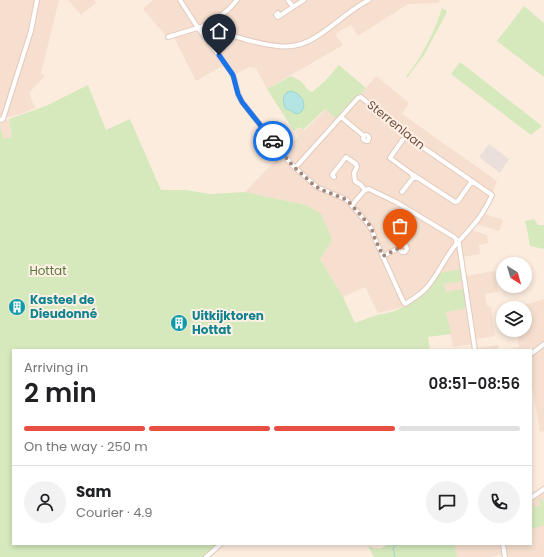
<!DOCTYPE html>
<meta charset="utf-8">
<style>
body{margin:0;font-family:Poppins,sans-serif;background:#f2f2f2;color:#202124;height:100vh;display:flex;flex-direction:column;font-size:15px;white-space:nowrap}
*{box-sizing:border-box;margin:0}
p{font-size:13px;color:#757577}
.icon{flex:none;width:22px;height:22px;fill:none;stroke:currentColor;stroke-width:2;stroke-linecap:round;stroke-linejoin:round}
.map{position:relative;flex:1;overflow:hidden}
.sheet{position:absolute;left:12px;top:349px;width:520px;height:196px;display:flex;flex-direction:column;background:#fff;border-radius:0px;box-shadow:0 2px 6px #0003}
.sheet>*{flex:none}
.needle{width:26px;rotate:143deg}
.buttons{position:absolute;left:496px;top:257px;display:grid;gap:8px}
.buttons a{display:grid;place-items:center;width:36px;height:36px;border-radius:50%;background:#fff;box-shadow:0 2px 6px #0003;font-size:20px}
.pin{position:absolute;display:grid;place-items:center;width:34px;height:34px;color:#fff;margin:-41px -17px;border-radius:50% 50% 50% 0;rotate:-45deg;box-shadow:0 0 4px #0007}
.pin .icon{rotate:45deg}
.courier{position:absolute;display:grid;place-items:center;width:40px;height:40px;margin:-20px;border:3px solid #1a73e8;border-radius:50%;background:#fff;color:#222;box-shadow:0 1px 5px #0007}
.head em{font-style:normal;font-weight:600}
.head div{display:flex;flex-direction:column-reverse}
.head{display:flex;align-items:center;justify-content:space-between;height:68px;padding:0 12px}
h1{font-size:26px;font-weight:600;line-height:30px}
.bar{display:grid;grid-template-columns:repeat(4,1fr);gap:6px 4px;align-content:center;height:48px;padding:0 12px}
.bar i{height:5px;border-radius:3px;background:#e0e0e0}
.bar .active{background:#e84e41}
.bar p{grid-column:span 4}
.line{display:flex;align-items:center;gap:10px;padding:0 12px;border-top:1px solid #e0e0e0}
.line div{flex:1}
.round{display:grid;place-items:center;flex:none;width:42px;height:42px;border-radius:21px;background:#f2f2f2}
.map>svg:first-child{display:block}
</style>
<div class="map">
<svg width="544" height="557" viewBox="0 0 544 557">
<rect width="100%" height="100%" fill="#fcecde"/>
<!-- residential -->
<path fill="#f6dfcf" d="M0 0H59L41 73 45 76 29 93 35 108 21 114 0 119Z
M68 0H94L96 3 81 15Z
M153 0H440L438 3 408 4 358 36 351 25 335 34 343 45 267 89 256 68 249 67 236 74 224 65 196 81 174 37H167L143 9Z
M376 76 409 103 402 114 497 181 484 214 503 220 499 231 476 224 471 230 487 235 488 243 479 245 480 254 462 257 463 269 439 273 424 292 403 307 378 313 365 287 343 297 320 259 332 240 306 205 245 192 298 137 295 131 299 128 304 131 326 109 338 120Z
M9 119 12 137 4 139 0 127V122Z
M495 271 498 292 485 294 487 306 491 307 495 336 475 339 477 348 498 345 499 350H473L472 344 453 347 446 312 466 308 463 290 446 292 444 284 462 281 466 276Z
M544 299V431L540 432 532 385H531V350H503L519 347 517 330H525V321L527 320 525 305Z
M544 491V557H503L502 555 490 557H457L455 544H531V500Z"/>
<!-- industrial -->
<path fill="#eadfda" d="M489 144 509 159 500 173 479 157Z"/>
<!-- green -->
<path fill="#d5e9bd" d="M524 6 544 23V77L497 41Z
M442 8 447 11 446 14 424 55 407 78 406 77C422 56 434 34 442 8Z
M460 62 542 126 531 135 451 74Z
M339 65 366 88 338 120 325 109 303 130 299 127 294 131 267 89 291 76 301 81 308 90 312 92 324 82Z
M88 85 106 130 130 119 161 190H186L210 194 245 192 306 205 321 214 332 240 320 259 343 297 355 323 374 316 395 311 403 307 424 292 439 273 461 269 462 281 444 284 446 292 463 289 466 308 446 312 451 334 428 337 430 350H13V544H217L202 557H0V127L4 139 12 137 9 119 46 106Z
M534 219 538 225H544V249L530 246 527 229 525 221Z
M540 498 544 503V525L531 529V512L534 510 531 504 532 503 536 508 541 505 538 499Z
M388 544H455L457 557H374L368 546C376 549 381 550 388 544Z"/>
<!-- water -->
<path fill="#b3e5e5" stroke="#99d6d7" d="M291 91C294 92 298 94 300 96 306 102 305 113 296 114L290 110 286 109C282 101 282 93 291 91Z"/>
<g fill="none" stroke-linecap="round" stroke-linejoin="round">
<!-- stream -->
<path stroke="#99d6d7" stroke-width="1" d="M395 544V546L393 548 395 557"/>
<!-- minor casing -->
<g stroke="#e2c9bd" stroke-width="6">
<path id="minor" d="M180 0 196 25 231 72 234 78 238 94 242 102 273 141 292 165 317 187 345 199 348 201 368 224 372 230 375 239 402 299 405 304C413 299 422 294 428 286 439 273 445 257 457 243L456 241H459C474 225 483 215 492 195L408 137 361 97 358 98 295 168
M288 0 293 7 304 0
M280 16 278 13 276 15 278 17 293 7
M206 27 209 29C222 33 235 36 247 40 271 46 294 52 316 37 334 26 349 10 369 0
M168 37 204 26 206 27 229 9 237 0
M341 117 364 136 366 135 368 136 369 138 368 141H366L364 140 363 138 364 136
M0 120 3 119 31 31 37 0
M406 135 390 158 412 174
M334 177 332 175 346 157 356 164 357 167 354 173 355 181 361 185 365 190
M418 178H413L412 174 455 202 458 201 472 181
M402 192 413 178
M352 205 365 190 369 189 396 202 454 237 457 240
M459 244 475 350
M383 256 399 248 400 246 402 245 406 246 407 249 405 252H402L400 250 399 248
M531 354 544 344
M531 498 544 489
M503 544 505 557
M206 557 221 544"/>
</g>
<!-- minor -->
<use href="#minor" stroke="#fff" stroke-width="4"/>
</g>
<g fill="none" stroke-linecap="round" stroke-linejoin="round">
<!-- done -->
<path stroke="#a2877b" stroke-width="4" stroke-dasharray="0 7.2" d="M273 141 292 165 314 185 320 189 345 199 348 201 371 227 375 239 383 256 399 248 400 250"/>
<!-- route -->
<path stroke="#1a73e8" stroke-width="5" d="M219 55 233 75 238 94 242 102 273 141"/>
</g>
<!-- icons -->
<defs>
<g id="building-disc" transform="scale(0.9)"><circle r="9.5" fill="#0f9aa8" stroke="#fff0e4"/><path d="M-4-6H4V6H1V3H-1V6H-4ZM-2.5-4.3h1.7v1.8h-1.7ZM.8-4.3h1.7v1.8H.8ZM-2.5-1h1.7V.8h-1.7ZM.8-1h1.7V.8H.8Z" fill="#fff"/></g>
</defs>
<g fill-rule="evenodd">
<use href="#building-disc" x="17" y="307"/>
<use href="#building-disc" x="179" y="323"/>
</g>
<g text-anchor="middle" stroke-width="4" stroke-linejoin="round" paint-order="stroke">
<!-- street labels -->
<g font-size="12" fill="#715046" stroke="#fff0e4">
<text transform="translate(396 125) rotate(39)" y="4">Sterrenlaan</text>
</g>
<!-- park labels -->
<g font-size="12" fill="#58783f" stroke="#fff0e4">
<text x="48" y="275">Hottat</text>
</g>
<!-- culture labels -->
<g font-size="12" font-weight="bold" fill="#0d838f" stroke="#fff0e4" text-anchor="start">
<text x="30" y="304">Kasteel de<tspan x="30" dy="14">Dieudonné</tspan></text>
<text x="192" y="320">Uitkijktoren<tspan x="192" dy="14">Hottat</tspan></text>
</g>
</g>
</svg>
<div class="buttons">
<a><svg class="needle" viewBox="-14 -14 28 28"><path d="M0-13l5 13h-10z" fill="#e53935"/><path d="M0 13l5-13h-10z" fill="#757577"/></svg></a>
<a><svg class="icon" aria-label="layers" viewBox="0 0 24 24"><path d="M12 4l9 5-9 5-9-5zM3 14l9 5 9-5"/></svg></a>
</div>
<div class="pin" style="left:400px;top:250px;background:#ea580c"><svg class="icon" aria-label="bag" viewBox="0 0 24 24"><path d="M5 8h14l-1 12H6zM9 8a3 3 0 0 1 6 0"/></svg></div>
<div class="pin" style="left:219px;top:55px;background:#1f2937"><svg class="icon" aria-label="home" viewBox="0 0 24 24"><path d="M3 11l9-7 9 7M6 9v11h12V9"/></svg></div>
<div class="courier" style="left:273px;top:141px"><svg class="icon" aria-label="car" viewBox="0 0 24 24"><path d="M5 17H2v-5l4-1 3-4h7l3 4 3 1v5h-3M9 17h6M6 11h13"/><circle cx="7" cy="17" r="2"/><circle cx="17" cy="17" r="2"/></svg></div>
<section class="sheet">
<div class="head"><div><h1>2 min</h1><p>Arriving in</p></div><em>08:51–08:56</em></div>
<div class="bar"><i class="active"></i><i class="active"></i><i class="active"></i><i></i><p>On the way · 250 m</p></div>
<div class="line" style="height:72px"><a class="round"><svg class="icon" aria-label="person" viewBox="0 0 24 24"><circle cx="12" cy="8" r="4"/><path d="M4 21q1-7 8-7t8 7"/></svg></a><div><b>Sam</b><p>Courier · 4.9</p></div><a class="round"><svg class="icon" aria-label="chat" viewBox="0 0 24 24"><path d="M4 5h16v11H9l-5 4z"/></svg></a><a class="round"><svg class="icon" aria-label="phone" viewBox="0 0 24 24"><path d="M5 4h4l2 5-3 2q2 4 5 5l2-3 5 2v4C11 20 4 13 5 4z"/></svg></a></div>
</section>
</div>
